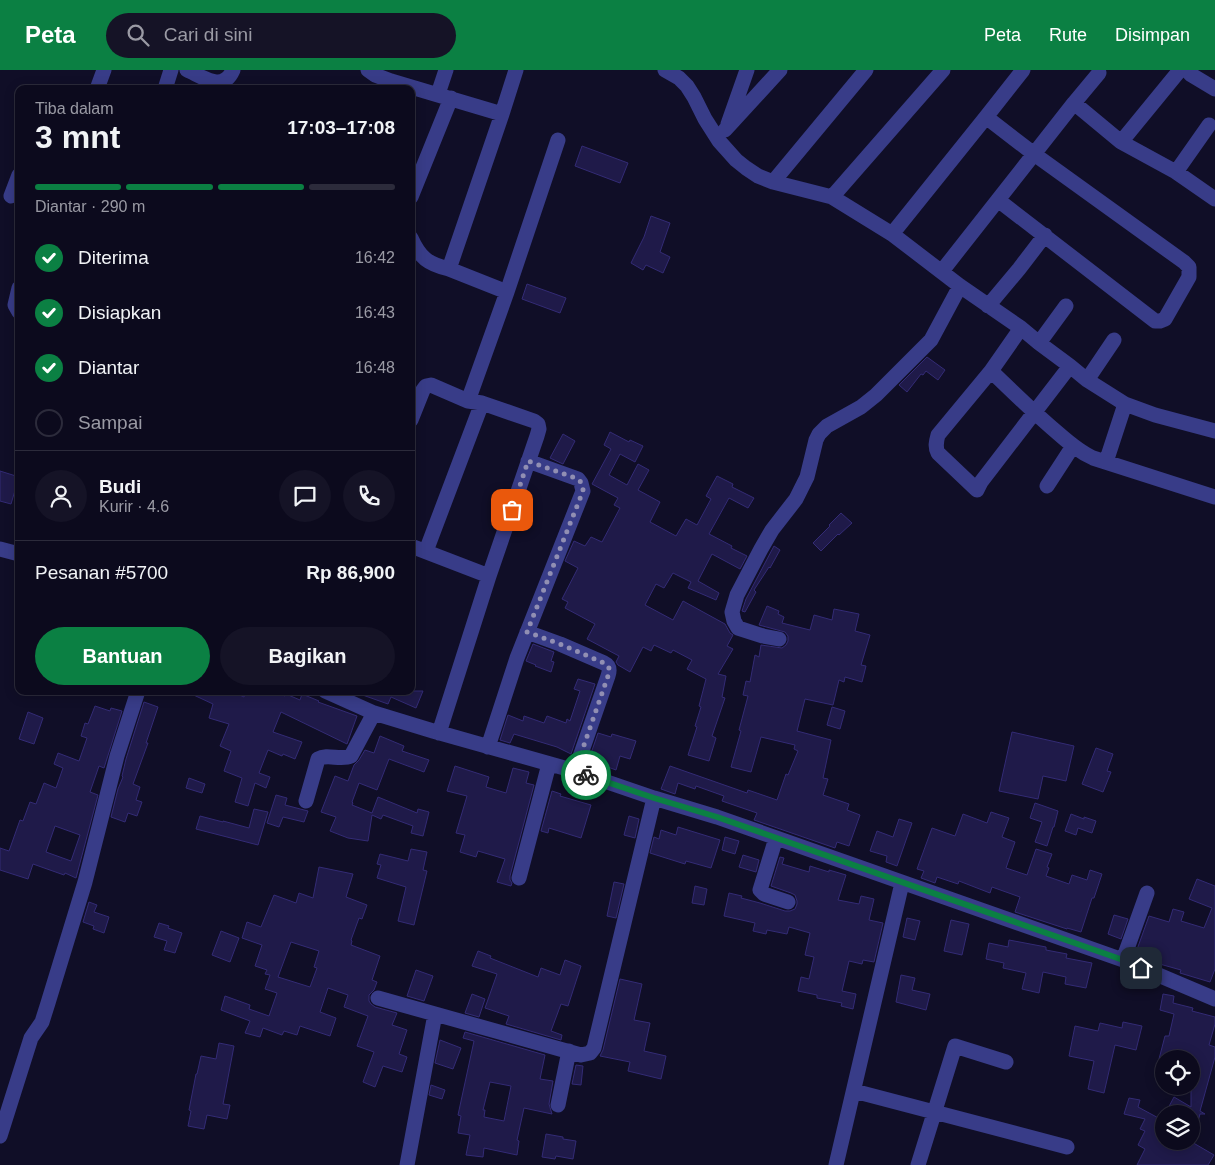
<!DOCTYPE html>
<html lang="id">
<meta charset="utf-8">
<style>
body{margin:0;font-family:Helvetica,sans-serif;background:#151326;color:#f1f3f6;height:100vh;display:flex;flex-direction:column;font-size:19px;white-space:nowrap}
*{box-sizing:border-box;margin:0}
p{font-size:16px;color:#9a9aa4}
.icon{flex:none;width:28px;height:28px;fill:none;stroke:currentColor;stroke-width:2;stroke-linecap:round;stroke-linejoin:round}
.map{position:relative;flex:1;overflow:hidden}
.panel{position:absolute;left:15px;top:15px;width:400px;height:610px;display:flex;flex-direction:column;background:#0c0a1d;border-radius:10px;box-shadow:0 2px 12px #0003,0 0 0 1px #2c2b3b}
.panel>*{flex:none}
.buttons{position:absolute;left:1155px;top:980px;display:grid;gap:10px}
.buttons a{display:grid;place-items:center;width:45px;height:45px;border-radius:50%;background:#0c0a1d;box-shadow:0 2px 12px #0003,0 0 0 1px #2c2b3b;font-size:25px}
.pin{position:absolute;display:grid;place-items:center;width:42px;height:42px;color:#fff;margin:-21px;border-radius:10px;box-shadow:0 2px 8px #0006}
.courier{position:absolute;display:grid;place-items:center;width:50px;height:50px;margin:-25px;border:4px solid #0b8043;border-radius:50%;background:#fff;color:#222;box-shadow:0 1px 6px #0007}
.summary em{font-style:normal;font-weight:700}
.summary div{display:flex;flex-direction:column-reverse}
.summary{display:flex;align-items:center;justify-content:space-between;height:85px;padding:0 20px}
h1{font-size:32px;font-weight:700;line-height:38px}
.bar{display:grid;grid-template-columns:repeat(4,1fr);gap:8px 5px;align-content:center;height:60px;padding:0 20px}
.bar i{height:6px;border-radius:4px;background:#2c2b3b}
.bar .on{background:#0b8043}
.bar p{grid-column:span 4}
.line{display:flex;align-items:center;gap:12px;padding:0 20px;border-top:1px solid #2c2b3b}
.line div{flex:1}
.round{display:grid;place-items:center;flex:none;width:52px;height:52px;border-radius:26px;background:#151326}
ol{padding:0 20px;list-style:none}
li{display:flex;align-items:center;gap:15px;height:55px}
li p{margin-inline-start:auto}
li .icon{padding:5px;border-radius:50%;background:#0b8043;color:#fff;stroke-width:4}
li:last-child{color:#9a9aa4}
li i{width:28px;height:28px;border:2px solid #2c2b3b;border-radius:50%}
.button{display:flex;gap:10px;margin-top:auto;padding:10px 20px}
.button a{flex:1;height:58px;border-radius:30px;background:#0b8043;color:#fff;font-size:20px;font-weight:700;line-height:58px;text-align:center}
.button a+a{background:#151326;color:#f1f3f6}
header{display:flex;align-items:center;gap:30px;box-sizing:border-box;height:70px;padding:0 25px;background:#0b8043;color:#fff}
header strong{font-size:24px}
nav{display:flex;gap:28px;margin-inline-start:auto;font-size:18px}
.search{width:350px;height:45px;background:#151326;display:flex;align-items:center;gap:12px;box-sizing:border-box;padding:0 18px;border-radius:28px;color:#9a9aa4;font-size:19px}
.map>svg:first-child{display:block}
</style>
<header>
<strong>Peta</strong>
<div class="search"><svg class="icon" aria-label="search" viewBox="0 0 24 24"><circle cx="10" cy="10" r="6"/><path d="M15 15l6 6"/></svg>Cari di sini</div>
<nav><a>Peta</a><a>Rute</a><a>Disimpan</a></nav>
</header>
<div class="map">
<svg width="1215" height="1095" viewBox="0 0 1215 1095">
<rect width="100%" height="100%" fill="#100e27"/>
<!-- building -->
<path fill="#1f1a49" stroke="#332b75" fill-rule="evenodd" d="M582 76 628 93 620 113 575 96Z
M651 146 670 153 660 182 670 187 663 203 646 195 643 200 631 193 644 167Z
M527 214 566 228 560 243 522 229Z
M927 287 945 300 938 310 926 301 923 305 921 304 907 322 899 315Z
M610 362 629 372 630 370 643 376 635 392 620 384 609 405 627 415 638 394 649 400 638 420 660 432 650 452 676 466 686 449 697 455 711 429 706 426 717 406 733 414 732 417 754 428 748 438 729 428 709 464 732 476 731 478 747 486 740 499 712 484 698 511 719 523 716 530 688 518 691 512 673 503 664 518 656 514 645 535 673 550 683 531 725 554 730 563 733 565 727 576 733 579 718 604 726 606 722 627 725 628 712 666 716 668 709 691 688 685 697 657 695 656 701 637 699 636 706 609 687 599 692 590 673 580 671 583 654 575 651 581 643 577 630 602 618 595 616 592 619 586 587 569 595 554 565 538 568 532 562 529 578 498 565 491 574 471 585 476 591 467 602 472 620 438 614 435 618 428 592 414 611 379 604 375Z
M563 364 575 371 563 394 550 388Z
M0 401 19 407 11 434 0 431Z
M841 443 852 453 839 465 838 464 821 481 813 473 830 456 829 455Z
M774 476 780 480 770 498 769 497 754 520 756 522 745 542 742 541 746 529Z
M767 536 779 541 778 544 784 547 782 553 810 560 814 545 832 550 834 539 859 544 855 561 870 565 861 595 866 596 862 612 845 607 844 612 839 610 833 635 805 629 797 661 831 670 823 708 828 709 823 725 849 734 847 740 860 745 849 776 837 772 835 778 754 750 757 743 722 731 724 726 696 716 695 719 678 713 675 724 661 719 670 696 747 723 748 720 777 730 786 704 788 705 798 681 794 679 795 675 761 667 751 702 731 697 741 661 739 660 748 626 743 625 746 611 750 612 755 585 759 587 761 575 782 578 786 575 788 571V566L785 562 759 555Z
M533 574 554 582 551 591 554 592 551 602 535 596 536 595 526 591Z
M578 609 595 614 571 684 557 677 514 664 510 673 500 670 508 645 523 651 524 646 544 653 547 646 566 653 567 649 570 651 580 621 574 619Z
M185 621H231L244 627 246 621H272L285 626 286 624 300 630 302 624 319 631 318 632 357 646 347 674 281 642 273 662 302 672 295 689 283 684 282 686 268 680 259 703 270 707 266 718 255 713 248 736 235 732 242 708 224 701 231 681 220 676 229 654 209 648 213 634Z
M358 621H423L416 638 391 627 388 634 357 623Z
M144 632 158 637 146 673H148L133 714 140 717 136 730 142 732 137 746 128 743 125 752 111 747 118 719 123 707 122 706 126 689Z
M95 636 110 641 111 638 122 641 104 698 99 696 90 722 98 725 76 808 65 803 64 805 33 794 28 809 0 800V778L9 781 20 750 23 751 30 732 36 734 44 713 56 718 63 698 54 694 58 683 79 691 87 668 81 666 85 653 88 654ZM55 756 80 765 71 791 46 782Z
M832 637 845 641 840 659 827 655Z
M28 642 43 648 34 674 19 669Z
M1012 662 1074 676 1066 711 1043 706 1038 729 999 721Z
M598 663 611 667 612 664 636 671 630 689 620 686 616 700 597 693 596 698 587 695Z
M380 666 404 676 402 681 429 690 424 702 389 689 377 720 359 713 352 732 353 733 352 735 372 743 378 727 417 743 418 739 429 742 423 766 411 763 413 756 383 745 381 749 372 745 368 771 348 768 330 761 336 747 321 742 335 706 348 711 354 695 359 690 365 680 374 683Z
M1096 678 1113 684 1107 701 1111 702 1103 722 1082 714Z
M455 696 489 707 486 717 506 723 513 698 529 702 526 713 534 715 510 806V810L512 813 511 816 497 812 505 789 478 781 476 787 460 782 465 765 456 763 467 726 447 721Z
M189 708 205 714 202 723 186 718Z
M552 721 561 724 560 726 591 735 581 768 549 758 548 763 541 761Z
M276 725 287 728 285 735 308 741 304 752 283 747 279 757 267 753Z
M1035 733 1058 741 1054 757H1053L1047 776 1035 772 1042 752 1030 748Z
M254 739 268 742 258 775 196 759 200 746 223 752V751L249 758Z
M991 742 1009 748 1002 767 1015 772 1006 798 1027 805 1036 779 1052 784 1047 797 1049 798 1046 806 1069 814 1072 805 1087 810 1090 800 1102 804 1094 828H1092L1081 862 1067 858V859L1015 842 1020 827 992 817 990 823 959 811 958 814 937 807 935 813 921 808 924 801 917 799 932 758 955 766 963 744 987 753Z
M1071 744 1084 749V747L1096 751 1092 763 1078 758 1076 765 1065 761Z
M629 746 639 749 635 768 624 765Z
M899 749 912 753 897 796 886 792 887 786 870 781 877 761 893 767Z
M678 757 720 770 711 798 686 791 685 794 650 783 654 767 659 769 661 760 676 765Z
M725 767 739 771 735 784 722 780Z
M411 779 427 782 423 800 427 801 414 855 398 851 406 817 377 808 381 795 377 794 380 784 408 791Z
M743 785 759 790 756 802 739 797Z
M780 787 784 788 782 794 809 802 810 796 829 802V800L846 805 838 830 859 834 861 826 874 829 869 850 883 853 874 892 863 890 862 894 849 891 842 921 856 924 853 939 841 936 842 933 817 928V925L798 921 801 907 809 909 814 887 805 885 810 863 789 857 787 864 767 860 766 864 753 861 755 853 724 846 729 823 742 826 741 828 760 833 785 841H790L795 839 797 834V831L795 825 791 823 771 816Z
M319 797 353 804 346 827 367 835 362 849 359 848 351 870 352 871 351 875 380 886 372 910 377 912 374 920 369 925V931L371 934 375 937 397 943 392 955 407 960 399 984 407 987 402 1002 383 996 375 1017 363 1012 374 982 357 976 368 946 344 937 348 925 328 918 320 942 336 948 330 966 300 956 297 965 284 961 282 965 263 958 260 967 245 963 250 951 221 940 225 926 250 935 249 939 269 946 277 923 265 919 270 905 265 904 267 900 255 896 262 875 242 868 247 852 261 857 274 825 296 833 299 823 313 828ZM291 872 319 881 314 897 317 898 310 917 278 907Z
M1197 809 1215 816V899L1210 912 1180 903 1181 900 1149 891 1135 885 1149 846 1169 852 1173 839 1184 842 1181 851 1204 858 1212 838 1189 829Z
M614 812 624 814 616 848 607 846Z
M695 816 707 819 704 835 692 833Z
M89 832 97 835 94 842 109 847 104 863 93 859 94 856 83 852Z
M1114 845 1128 849 1121 869 1108 864Z
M907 848 920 851 915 870 903 867Z
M951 850 969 854 962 885 944 881Z
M159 853 169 856 168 858 182 863 175 883 164 880 167 871 154 867Z
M221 861 239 868 230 892 212 885Z
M1009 870 1046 877V880L1067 884 1066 888 1092 893 1086 918 1065 914 1066 907 1043 902 1039 923 1022 919 1026 903 1003 898 1004 893 986 889 989 873 1008 877Z
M478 881 491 886 490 888 538 907 541 898 560 905 565 890 581 896 568 936 561 934 551 961 562 965 561 970 506 954 509 946 485 938 497 904 472 896Z
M416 900 433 906 424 931 407 926Z
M901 905 915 908 912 920 930 924 926 940 896 932Z
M620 909 642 914 634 950 650 953 644 981 666 986 661 1009 628 1001 630 992 600 986 603 980Z
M472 924 485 929 479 947 465 943Z
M1163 924 1174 926 1173 933 1193 938 1192 941 1215 947V954L1209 975 1215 977V987L1200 1041 1205 1044H1200L1195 1062 1191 1061V1044H1165L1174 1027 1191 1037V989H1159L1165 966H1169L1174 944 1160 940Z
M1123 952 1142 956 1136 980 1115 975 1104 1023 1088 1019 1094 991 1069 986 1075 956 1098 961 1100 953 1122 958Z
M465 962 545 985 540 1009 553 1011 549 1034 552 1044 524 1038 517 1070 519 1071 517 1085 484 1078 483 1087 466 1085 470 1065 458 1063 461 1046 458 1045 474 971 463 968ZM490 1012 511 1016 504 1051 484 1047 485 1040H483Z
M440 970 461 978 453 999 435 993Z
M219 973 234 976 223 1034 230 1035 227 1049 207 1045 204 1059 188 1056 191 1041 189 1040 196 1004H197L201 986 216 989Z
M576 995 583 996 581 1015 572 1014Z
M431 1015 445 1020 442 1029 429 1025Z
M1129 1028 1140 1030 1138 1037 1164 1051V1071H1190L1214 1085 1208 1095H1137L1145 1079 1138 1075 1145 1061 1140 1059 1145 1049 1124 1044Z
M546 1064 563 1067V1069L576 1071 573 1089 556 1086 555 1089 542 1087Z"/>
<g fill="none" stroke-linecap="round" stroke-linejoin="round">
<!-- street -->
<path stroke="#383c88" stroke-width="15" d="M187 0C203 7 223 23 233 0
M368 0 375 5 391 11 502 44
M665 0 679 8 687 16 694 27 705 49 719 71 736 90 746 98 758 106 773 112 832 127 892 164 960 216 1021 258 1039 273 1070 296 1087 310 1125 334 1155 345 1215 361
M1190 4 1215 19
M97 19 104 0
M165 19 171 0
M438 24 446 0
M1074 33 1099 3
M986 47 1034 84 1184 192 1189 197V207L1165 249 1160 251H1155L998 130
M728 54 747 0
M725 60 780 0
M1121 72 1176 102 1215 129
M1176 102 1209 55
M773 112 866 0
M11 126 19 105
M411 127 451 28
M832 127 943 0
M892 164 986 47 1023 0
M411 168C420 188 428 194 449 199
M942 201 1074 33 1121 72 1180 0
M19 218 15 235 19 242
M507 222 449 199 502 44 516 0
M988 236 1019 199 1045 165
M1021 258 991 301 938 365C936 372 935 377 938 383L977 420 981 412 1070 296
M1039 273 1066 236
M991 301C1011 320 1031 340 1052 358 1065 369 1077 381 1093 388L1215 427
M1087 310 1114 270
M468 331 507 222 558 70
M411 350 423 320 426 316 431 315 468 331 482 333 534 351 538 354 539 359 537 366 489 506 439 663
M1106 392 1125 334
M1047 416 1073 376
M411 476 489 506
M0 479 19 484
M426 481 482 333
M527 562 560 574 604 593C610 596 610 600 608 606L575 701
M779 569 763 566 738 558 734 551 732 542 737 525 761 479 772 460 796 429 807 407 816 370 819 364 827 356 861 337 876 325 931 270 960 216
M325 621 374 643 433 661 575 701 654 728 717 747 1123 890 1215 929
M488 677 517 588 583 421 581 413 578 409 528 391
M306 731 318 689C328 683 340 691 351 686L374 643
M776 768 760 820 764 824 788 832
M519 808 549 694
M1123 890 1147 823
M378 928 581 985 590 983 594 978 654 728
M854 1021 1067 1077
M558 1035 569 981
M0 1066 31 968 42 952 48 933 85 812 117 686 138 621
M407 1095 435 944
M836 1095 902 813
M918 1095 955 976 1006 992"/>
</g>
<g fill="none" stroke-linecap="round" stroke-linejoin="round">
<!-- done -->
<path stroke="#918fb3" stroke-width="5" stroke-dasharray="0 9" d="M512 440 528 391 578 409C582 413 583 415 583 421L527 562 560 574 604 593C610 596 610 600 608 606L575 701 586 705"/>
<!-- route -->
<path stroke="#0b8043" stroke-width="6" d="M586 705 654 728 717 747 1123 890 1141 898"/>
</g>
</svg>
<div class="buttons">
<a><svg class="icon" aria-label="locate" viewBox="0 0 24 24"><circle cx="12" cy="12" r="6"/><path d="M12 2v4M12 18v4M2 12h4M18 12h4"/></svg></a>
<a><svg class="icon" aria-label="layers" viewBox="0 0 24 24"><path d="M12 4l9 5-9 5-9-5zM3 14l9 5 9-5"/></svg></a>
</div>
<div class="pin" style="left:512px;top:440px;background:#ea580c"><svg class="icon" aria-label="bag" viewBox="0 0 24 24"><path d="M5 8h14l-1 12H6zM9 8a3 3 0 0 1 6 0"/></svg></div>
<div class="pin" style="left:1141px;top:898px;background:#1f2937"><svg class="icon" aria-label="home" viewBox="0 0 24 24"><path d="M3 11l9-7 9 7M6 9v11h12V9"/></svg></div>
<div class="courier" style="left:586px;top:705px"><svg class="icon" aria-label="bike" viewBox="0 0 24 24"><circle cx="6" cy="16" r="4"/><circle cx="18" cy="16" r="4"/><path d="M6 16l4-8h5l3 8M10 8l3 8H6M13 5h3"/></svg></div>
<section class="panel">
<div class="summary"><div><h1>3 mnt</h1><p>Tiba dalam</p></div><em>17:03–17:08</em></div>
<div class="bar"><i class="on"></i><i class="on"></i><i class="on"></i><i></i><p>Diantar · 290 m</p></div>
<ol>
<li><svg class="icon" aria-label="check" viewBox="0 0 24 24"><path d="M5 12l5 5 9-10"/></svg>Diterima<p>16:42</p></li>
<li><svg class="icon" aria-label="check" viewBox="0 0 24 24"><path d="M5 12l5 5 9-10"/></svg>Disiapkan<p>16:43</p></li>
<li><svg class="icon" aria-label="check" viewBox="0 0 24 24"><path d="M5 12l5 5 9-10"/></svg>Diantar<p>16:48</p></li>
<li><i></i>Sampai</li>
</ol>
<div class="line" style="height:90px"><a class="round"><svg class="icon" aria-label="person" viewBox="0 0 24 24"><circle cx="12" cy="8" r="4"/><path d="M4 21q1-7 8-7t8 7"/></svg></a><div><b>Budi</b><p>Kurir · 4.6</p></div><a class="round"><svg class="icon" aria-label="chat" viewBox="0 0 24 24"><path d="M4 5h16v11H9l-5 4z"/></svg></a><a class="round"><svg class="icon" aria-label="phone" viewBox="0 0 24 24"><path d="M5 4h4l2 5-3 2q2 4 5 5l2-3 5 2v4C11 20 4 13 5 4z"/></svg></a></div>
<div class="line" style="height:65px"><div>Pesanan #5700</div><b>Rp 86,900</b></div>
<div class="button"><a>Bantuan</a><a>Bagikan</a></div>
</section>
</div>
